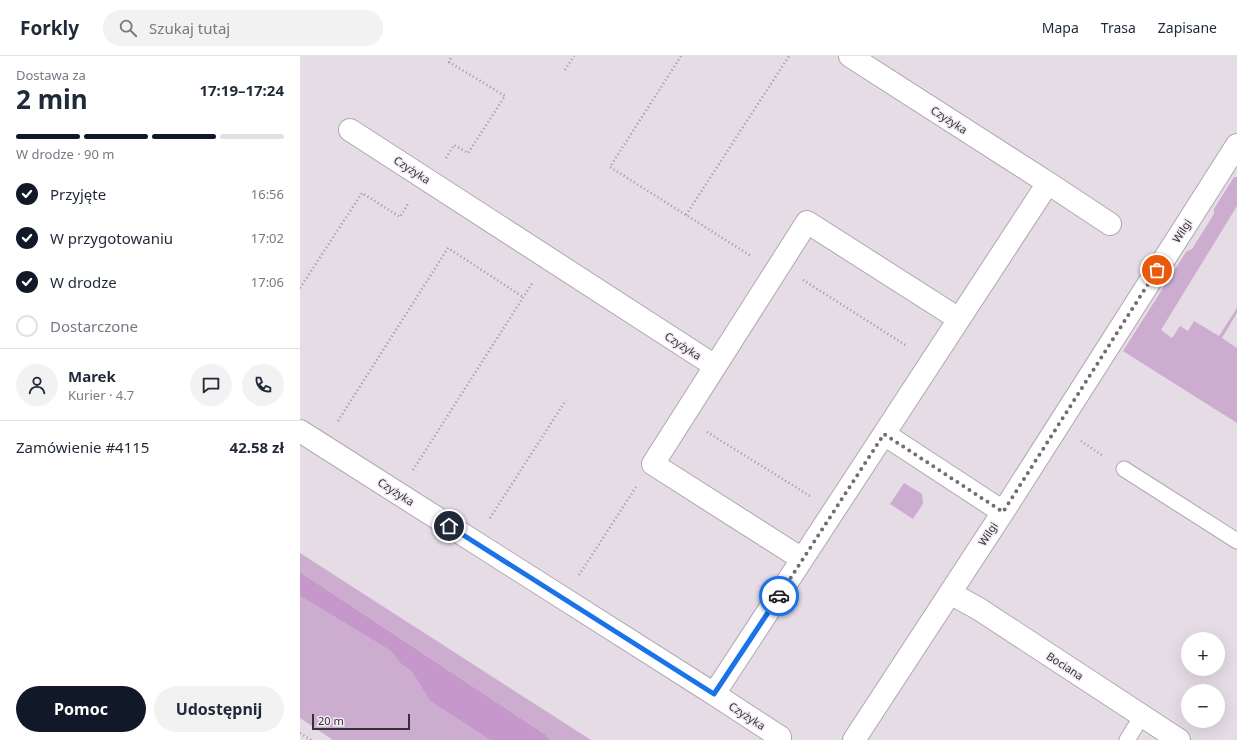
<!DOCTYPE html>
<html lang="pl">
<meta charset="utf-8">
<style>
body{margin:0;font-family:"Noto Sans",sans-serif;background:#f2f2f3;color:#1f2937;height:100vh;display:flex;flex-direction:column;font-size:15px;white-space:nowrap}
*{box-sizing:border-box;margin:0}
p{font-size:13px;color:#747a83}
.icon{flex:none;width:22px;height:22px;fill:none;stroke:currentColor;stroke-width:2;stroke-linecap:round;stroke-linejoin:round}
.map{position:relative;flex:1;overflow:hidden}
.drawer{display:flex;flex-direction:column;background:#fff;width:300px}
.drawer>*{flex:none}
.buttons{position:absolute;left:881px;top:576px;display:grid;gap:8px}
.buttons a{display:grid;place-items:center;width:44px;height:44px;border-radius:50%;background:#fff;box-shadow:0 4px 16px #0002;font-size:20px}
.scale{position:absolute;left:12px;bottom:10px;width:98px;box-sizing:border-box;padding-left:4px;border:2px solid #343134;border-top:0;font-size:11px;line-height:14px;white-space:nowrap;color:#343134;-webkit-text-stroke:3px #f2eaf3;paint-order:stroke}
.pin{position:absolute;display:grid;place-items:center;width:34px;height:34px;color:#fff;margin:-17px;border:2px solid #fff;border-radius:50%;box-shadow:0 1px 4px #0007}
.courier{position:absolute;display:grid;place-items:center;width:40px;height:40px;margin:-20px;border:3px solid #1a73e8;border-radius:50%;background:#fff;color:#222;box-shadow:0 1px 5px #0007}
.headline em{font-style:normal;font-weight:700}
.headline div{display:flex;flex-direction:column-reverse}
.headline{display:flex;align-items:center;justify-content:space-between;height:68px;padding:0 16px}
h1{font-size:26px;font-weight:700;line-height:30px}
.bar{display:grid;grid-template-columns:repeat(4,1fr);gap:6px 4px;align-content:center;height:48px;padding:0 16px}
.bar i{height:5px;border-radius:3px;background:#e0e1e3}
.bar .active{background:#111827}
.bar p{grid-column:span 4}
.line{display:flex;align-items:center;gap:10px;padding:0 16px;border-top:1px solid #e0e1e3}
.line div{flex:1}
.round{display:grid;place-items:center;flex:none;width:42px;height:42px;border-radius:21px;background:#f2f2f3}
ol{padding:0 16px;list-style:none}
li{display:flex;align-items:center;gap:12px;height:44px}
li p{margin-inline-start:auto}
li .icon{padding:4px;border-radius:50%;background:#111827;color:#fff;stroke-width:4}
li:last-child{color:#747a83}
li i{width:22px;height:22px;border:2px solid #e0e1e3;border-radius:50%}
.action{display:flex;gap:8px;margin-top:auto;padding:8px 16px}
.action a{flex:1;height:46px;border-radius:24px;background:#111827;color:#fff;font-size:16px;font-weight:700;line-height:46px;text-align:center}
.action a+a{background:#f2f2f3;color:#1f2937}
header{display:flex;align-items:center;gap:24px;box-sizing:border-box;height:56px;padding:0 20px;background:#fff;border-bottom:1px solid #e0e1e3}
header strong{font-size:19px}
nav{display:flex;gap:22px;margin-inline-start:auto;font-size:14px}
.search{width:280px;height:36px;background:#f2f2f3;display:flex;align-items:center;gap:10px;box-sizing:border-box;padding:0 14px;border-radius:22px;color:#747a83;font-size:15px}
main{display:flex;flex:1;min-height:0}
.map>svg:first-child{display:block}
</style>
<header>
<strong>Forkly</strong>
<div class="search"><svg class="icon" aria-label="search" viewBox="0 0 24 24"><circle cx="10" cy="10" r="6"/><path d="M15 15l6 6"/></svg>Szukaj tutaj</div>
<nav><a>Mapa</a><a>Trasa</a><a>Zapisane</a></nav>
</header>
<main>
<section class="drawer">
<div class="headline"><div><h1>2 min</h1><p>Dostawa za</p></div><em>17:19–17:24</em></div>
<div class="bar"><i class="active"></i><i class="active"></i><i class="active"></i><i></i><p>W drodze · 90 m</p></div>
<ol>
<li><svg class="icon" aria-label="check" viewBox="0 0 24 24"><path d="M5 12l5 5 9-10"/></svg>Przyjęte<p>16:56</p></li>
<li><svg class="icon" aria-label="check" viewBox="0 0 24 24"><path d="M5 12l5 5 9-10"/></svg>W przygotowaniu<p>17:02</p></li>
<li><svg class="icon" aria-label="check" viewBox="0 0 24 24"><path d="M5 12l5 5 9-10"/></svg>W drodze<p>17:06</p></li>
<li><i></i>Dostarczone</li>
</ol>
<div class="line" style="height:72px"><a class="round"><svg class="icon" aria-label="person" viewBox="0 0 24 24"><circle cx="12" cy="8" r="4"/><path d="M4 21q1-7 8-7t8 7"/></svg></a><div><b>Marek</b><p>Kurier · 4.7</p></div><a class="round"><svg class="icon" aria-label="chat" viewBox="0 0 24 24"><path d="M4 5h16v11H9l-5 4z"/></svg></a><a class="round"><svg class="icon" aria-label="phone" viewBox="0 0 24 24"><path d="M5 4h4l2 5-3 2q2 4 5 5l2-3 5 2v4C11 20 4 13 5 4z"/></svg></a></div>
<div class="line" style="height:52px"><div>Zamówienie #4115</div><b>42.58 zł</b></div>
<div class="action"><a>Pomoc</a><a>Udostępnij</a></div>
</section>
<div class="map">
<svg width="937" height="684" viewBox="0 0 937 684">
<rect width="100%" height="100%" fill="#e5dce5"/>
<!-- green -->
<path fill="#ccadd0" d="M934 121H937V150L861 274 872 282 880 270 888 275 894 265 919 280 937 252V257L922 282 937 292V367L823 295 886 196 892 193 914 158V153Z
M604 427 622 438 623 448 613 463 590 448Z
M0 497 291 684H250L246 679 0 516Z
M0 540 91 595 99 606 112 616 130 645 190 684H33L0 662Z"/>
<!-- forest -->
<path fill="#c597ca" d="M0 516 246 679 250 684H190L130 645 112 616 99 606 91 595 0 540Z"/>
<g fill="none" stroke-linecap="round" stroke-linejoin="round">
<!-- service casing -->
<g stroke="#afa7b0" stroke-width="17">
<path id="service" d="M824 413 937 485
M827 684 842 660"/>
</g>
<!-- minor casing -->
<g stroke="#afa7b0" stroke-width="24">
<path id="minor" d="M550 0 748 127
M50 74 415 310
M0 375 414 638
M584 378 748 127 810 168
M502 503 353 408 507 166 659 263
M650 537 679 553 879 684
M480 681 414 638 584 378 703 456
M554 684 703 456 937 89"/>
</g>
<!-- path -->
<path stroke="#9c959c" stroke-width="2.5" stroke-dasharray="1 3" stroke-linecap="butt" d="M381 0 310 111 451 200
M265 14 274 0
M146 102 154 89 168 97 205 40 149 6 152 0
M386 159 489 0
M503 224 607 290
M0 232 62 137 100 161 109 146
M38 365 148 192 223 241
M407 376 510 440
M781 385 803 400
M113 414 233 226
M190 462 266 344
M279 519 336 431
M0 677 11 684"/>
<!-- service -->
<use href="#service" stroke="#fff" stroke-width="15"/>
<!-- minor -->
<use href="#minor" stroke="#fff" stroke-width="22"/>
</g>
<g fill="none" stroke-linecap="round" stroke-linejoin="round">
<!-- done -->
<path stroke="#726d72" stroke-width="4" stroke-dasharray="0 7.2" d="M479 540 584 378 703 456 857 214"/>
<!-- route -->
<path stroke="#1a73e8" stroke-width="5" d="M149 470 414 638 479 540"/>
</g>
<g text-anchor="middle" stroke-width="3" stroke-linejoin="round" paint-order="stroke">
<!-- street labels -->
<g font-size="11" fill="#343134" stroke="#f2eaf3">
<text transform="translate(649 64) rotate(33)" y="4">Czyżyka</text>
<text transform="translate(112 114) rotate(33)" y="4">Czyżyka</text>
<text transform="translate(882 175) rotate(-57)" y="4">Wilgi</text>
<text transform="translate(383 290) rotate(33)" y="4">Czyżyka</text>
<text transform="translate(96 436) rotate(33)" y="4">Czyżyka</text>
<text transform="translate(688 478) rotate(-57)" y="4">Wilgi</text>
<text transform="translate(765 610) rotate(33)" y="4">Bociana</text>
<text transform="translate(447 660) rotate(33)" y="4">Czyżyka</text>
</g>
</g>
</svg>
<div class="buttons">
<a>+</a>
<a>−</a>
</div>
<div class="scale">20 m</div>
<div class="pin" style="left:857px;top:214px;background:#ea580c"><svg class="icon" aria-label="bag" viewBox="0 0 24 24"><path d="M5 8h14l-1 12H6zM9 8a3 3 0 0 1 6 0"/></svg></div>
<div class="pin" style="left:149px;top:470px;background:#1f2937"><svg class="icon" aria-label="home" viewBox="0 0 24 24"><path d="M3 11l9-7 9 7M6 9v11h12V9"/></svg></div>
<div class="courier" style="left:479px;top:540px"><svg class="icon" aria-label="car" viewBox="0 0 24 24"><path d="M5 17H2v-5l4-1 3-4h7l3 4 3 1v5h-3M9 17h6M6 11h13"/><circle cx="7" cy="17" r="2"/><circle cx="17" cy="17" r="2"/></svg></div>
</div>
</main>
